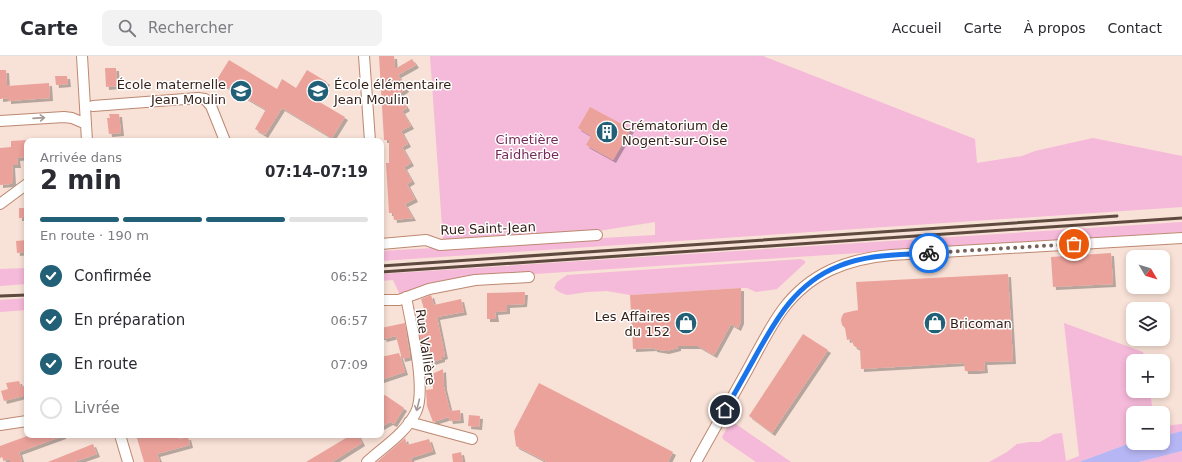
<!DOCTYPE html>
<html lang="fr">
<meta charset="utf-8">
<style>
body{margin:0;font-family:"DejaVu Sans",sans-serif;background:#f2f2f3;color:#2b2b33;height:100vh;display:flex;flex-direction:column;font-size:15px;white-space:nowrap}
*{box-sizing:border-box;margin:0}
p{font-size:13px;color:#7c7c81}
.icon{flex:none;width:22px;height:22px;fill:none;stroke:currentColor;stroke-width:2;stroke-linecap:round;stroke-linejoin:round}
.map{position:relative;flex:1;overflow:hidden}
.details{position:absolute;left:24px;top:82px;width:360px;height:300px;display:flex;flex-direction:column;background:#fff;border-radius:8px;box-shadow:0 2px 6px #0003}
.details>*{flex:none}
.needle{width:26px;rotate:128deg}
.fabs{position:absolute;left:1126px;top:194px;display:grid;gap:8px}
.fabs a{display:grid;place-items:center;width:44px;height:44px;border-radius:8px;background:#fff;box-shadow:0 2px 6px #0003;font-size:20px}
.pin{position:absolute;display:grid;place-items:center;width:34px;height:34px;color:#fff;margin:-17px;border:2px solid #fff;border-radius:50%;box-shadow:0 1px 4px #0007}
.courier{position:absolute;display:grid;place-items:center;width:40px;height:40px;margin:-20px;border:3px solid #1a73e8;border-radius:50%;background:#fff;color:#222;box-shadow:0 1px 5px #0007}
.summary em{font-style:normal;font-weight:700}
.summary div{display:flex;flex-direction:column-reverse}
.summary{display:flex;align-items:center;justify-content:space-between;height:68px;padding:0 16px}
h1{font-size:26px;font-weight:700;line-height:30px}
.bar{display:grid;grid-template-columns:repeat(4,1fr);gap:6px 4px;align-content:center;height:48px;padding:0 16px}
.bar i{height:5px;border-radius:3px;background:#e1e1e2}
.bar .on{background:#216076}
.bar p{grid-column:span 4}
ol{padding:0 16px;list-style:none}
li{display:flex;align-items:center;gap:12px;height:44px}
li p{margin-inline-start:auto}
li .icon{padding:4px;border-radius:50%;background:#216076;color:#fff;stroke-width:4}
li:last-child{color:#7c7c81}
li i{width:22px;height:22px;border:2px solid #e1e1e2;border-radius:50%}
header{display:flex;align-items:center;gap:24px;box-sizing:border-box;height:56px;padding:0 20px;background:#fff;border-bottom:1px solid #e1e1e2}
header strong{font-size:19px}
nav{display:flex;gap:22px;margin-inline-start:auto;font-size:14px}
.search{width:280px;height:36px;background:#f2f2f3;display:flex;align-items:center;gap:10px;box-sizing:border-box;padding:0 14px;border-radius:8px;color:#7c7c81;font-size:15px}
.map>svg:first-child{display:block}
</style>
<header>
<strong>Carte</strong>
<div class="search"><svg class="icon" aria-label="search" viewBox="0 0 24 24"><circle cx="10" cy="10" r="6"/><path d="M15 15l6 6"/></svg>Rechercher</div>
<nav><a>Accueil</a><a>Carte</a><a>À propos</a><a>Contact</a></nav>
</header>
<div class="map">
<svg width="1182" height="406" viewBox="0 0 1182 406">
<defs>
<filter id="shadow"><feDropShadow dx="3" dy="3" stdDeviation="0" flood-color="#0004"/></filter>
</defs>
<rect width="100%" height="100%" fill="#f8e1d6"/>
<!-- green -->
<path fill="#f5b9d9" d="M430 0H763L975 83 977 107 1022 100 1035 95 1093 82 1182 100V151L381 205V195L655 179V166L598 175 443 184Z
M1182 166V176L488 221 400 239 393 224 381 225V218Z
M801 203 805 205V207L777 233 756 236 747 232H741L630 239 607 235 587 236 567 239 559 236 554 232 557 226 567 219Z
M27 212V228L0 230V213Z
M27 242V254L0 256V244Z
M1064 267 1143 296 1145 305H1133V335H1150L1153 357H1133V387L1125 389 1079 406H989L1007 396 1017 388 1030 386H1040L1054 378 1062 377 1066 405 1079 400Z
M730 366H733L791 406H756L724 384 722 381Z
M1182 368V375L1163 380V370Z
M1182 395V406H1139Z"/>
<!-- water -->
<path fill="#b7b6f5" d="M1182 375V395L1139 406H1079L1125 389 1133 387H1163V380Z"/>
<!-- building -->
<path fill="#eba29b" filter="url(#shadow)" d="M379 0H394L395 13 412 3 416 9 398 19 406 33 399 38 407 52 402 55 411 70 401 75 408 88 402 91 411 107 404 111 412 125 407 128 415 143 405 148 413 162 394 164 393 157H389L386 107H389V84H384Z
M229 4 277 33 282 23 296 32 307 14 327 26 316 44 345 61 332 82 282 52 265 79 255 73 265 55V53L216 25Z
M105 12H116L117 30 106 31Z
M0 14H6L7 30 49 27 50 42 8 45V42L0 43Z
M55 20H67L68 28 56 29Z
M590 51 631 73 613 104 586 89 591 80 578 72Z
M109 58H119L121 77 109 78 107 62H110Z
M27 84V101L17 102 18 109H12L13 126 10 128 0 129V92L11 91V85Z
M19 152H27V162H19Z
M27 184V196L17 197 16 185Z
M1111 197 1113 228 1053 231 1051 201Z
M1008 218 1013 305 984 306 985 314 975 315H965L964 307 861 313 860 293 854 290 851 283 847 284 845 272 842 269 841 264 842 260 844 257 858 254 856 226Z
M741 232V265L738 272 731 268 714 299 698 290H678V292L666 295 654 293V292L633 293 630 239Z
M525 236 524 248 507 249V255L495 256 496 263H487V237Z
M431 239 434 249 461 243 464 256 437 261 445 300 442 301V303L429 307 428 299 423 300 417 265 427 263 421 243Z
M405 267 410 301 402 303 396 280 384 283 383 281H381V272Z
M803 278 828 294 772 377 749 360Z
M399 297 405 316 381 324V301Z
M443 313 444 331 450 355 460 354 461 364 450 365 449 361 433 366 427 350 426 334 433 333 432 318Z
M19 325 21 331 27 329V339L4 345 1 335 8 333 6 327Z
M539 327 673 396 668 406H547L516 390 514 375Z
M385 339 404 352 394 368 390 366 381 371V341Z
M469 359 480 360 479 371 468 370Z
M30 379H63V380L19 396 22 406H10V403L4 405 2 401 0 402V390Z
M136 379H167L168 382 178 379 179 383 188 381 190 389 157 398 160 406H144Z
M351 379H358L362 387 332 406H306Z
M405 382 407 389 429 383 433 395 411 402 412 406H377Z
M93 388 97 398 74 406H48Z
M461 396 463 406H453L452 398Z"/>
<g fill="none" stroke-linecap="round" stroke-linejoin="round">
<!-- street casing -->
<g stroke="#bd8871" stroke-width="12">
<path id="street" d="M82 0 87 85
M364 0 370 85
M93 50 198 42 205 43 211 50 225 85
M0 65 64 61 72 62 86 68
M0 148 27 128
M381 188 426 184 440 189 597 179
M381 244H399L429 233 475 224 529 221
M409 366 472 383
M0 369 27 365
M120 379 128 406
M367 406C383 391 406 377 416 356 427 334 411 268 406 241
M696 406C713 375 731 344 748 313 759 293 769 272 783 253 810 217 847 203 891 199L1182 182"/>
</g>
<!-- street -->
<use href="#street" stroke="#fff" stroke-width="10"/>
<!-- rail -->
<path stroke="#5f4a40" stroke-width="3" d="M381 210 1117 160
M381 216 828 186 1182 162
M0 240 27 239"/>
</g>
<!-- one-way arrows -->
<defs><path id="oneway-shaft" d="M-6 0H5M1.5-3L5.5 0L1.5 3" fill="none" stroke-width="1.6" stroke-linecap="round" stroke-linejoin="round"/></defs>
<g stroke="#a39a96">
<use href="#oneway-shaft" transform="translate(39 62) rotate(-4)"/>
<use href="#oneway-shaft" transform="translate(418 349) rotate(104)"/>
</g>
<g fill="none" stroke-linecap="round" stroke-linejoin="round">
<!-- done -->
<path stroke="#786259" stroke-width="4" stroke-dasharray="0 7.2" d="M929 197 1074 188"/>
<!-- route -->
<path stroke="#1a73e8" stroke-width="5" d="M725 354C735 337 745 319 755 301 776 263 796 227 839 210 868 198 899 199 929 197"/>
</g>
<!-- icons -->
<defs>
<g id="school-disc" transform="scale(1.15)"><circle r="9.5" fill="#216076" stroke="#fff"/><path d="M0-5L7-2L0 1L-7-2ZM-4 1L0 2.5L4 1V4Q0 6-4 4Z" fill="#fff"/></g>
<g id="building-disc" transform="scale(1.15)"><circle r="9.5" fill="#216076" stroke="#fff"/><path d="M-4-6H4V6H1V3H-1V6H-4ZM-2.5-4.3h1.7v1.8h-1.7ZM.8-4.3h1.7v1.8H.8ZM-2.5-1h1.7V.8h-1.7ZM.8-1h1.7V.8H.8Z" fill="#fff"/></g>
<g id="shop-disc" transform="scale(1.15)"><circle r="9.5" fill="#216076" stroke="#fff"/><path d="M-5-2.5h2.3a2.7 3.5 0 0 1 5.4 0H5L5.5 6h-11ZM-1.5-2.5h3a1.5 2.3 0 0 0-3 0Z" fill="#fff"/></g>
</defs>
<g fill-rule="evenodd">
<use href="#school-disc" x="241" y="35"/>
<use href="#school-disc" x="318" y="35"/>
<use href="#building-disc" x="607" y="76"/>
<use href="#shop-disc" x="686" y="267"/>
<use href="#shop-disc" x="935" y="267"/>
</g>
<g text-anchor="middle" stroke-width="3" stroke-linejoin="round" paint-order="stroke">
<!-- poi labels -->
<g font-size="13" fill="#331e15" stroke="#fff" text-anchor="start">
<text x="226" y="33" text-anchor="end">École maternelle<tspan x="226" dy="15">Jean Moulin</tspan></text>
<text x="334" y="33">École élémentaire<tspan x="334" dy="15">Jean Moulin</tspan></text>
<text x="622" y="74">Crématorium de<tspan x="622" dy="15">Nogent-sur-Oise</tspan></text>
<text x="670" y="265" text-anchor="end">Les Affaires<tspan x="670" dy="15">du 152</tspan></text>
<text x="950" y="272">Bricoman</text>
</g>
<!-- park labels -->
<g font-size="13" fill="#752b59" stroke="#fff">
<text x="527" y="88">Cimetière<tspan x="527" dy="15">Faidherbe</tspan></text>
</g>
<!-- street labels -->
<g font-size="13" fill="#331e15" stroke="#fff">
<text transform="translate(488 172) rotate(-2)" y="5">Rue Saint-Jean</text>
<text transform="translate(426 291) rotate(82)" y="5">Rue Vallière</text>
</g>
</g>
</svg>
<div class="fabs">
<a><svg class="needle" viewBox="-14 -14 28 28"><path d="M0-13l5 13h-10z" fill="#e53935"/><path d="M0 13l5-13h-10z" fill="#7c7c81"/></svg></a>
<a><svg class="icon" aria-label="layers" viewBox="0 0 24 24"><path d="M12 4l9 5-9 5-9-5zM3 14l9 5 9-5"/></svg></a>
<a>+</a>
<a>−</a>
</div>
<div class="pin" style="left:1074px;top:188px;background:#ea580c"><svg class="icon" aria-label="bag" viewBox="0 0 24 24"><path d="M5 8h14l-1 12H6zM9 8a3 3 0 0 1 6 0"/></svg></div>
<div class="pin" style="left:725px;top:354px;background:#1f2937"><svg class="icon" aria-label="home" viewBox="0 0 24 24"><path d="M3 11l9-7 9 7M6 9v11h12V9"/></svg></div>
<div class="courier" style="left:929px;top:197px"><svg class="icon" aria-label="bike" viewBox="0 0 24 24"><circle cx="6" cy="16" r="4"/><circle cx="18" cy="16" r="4"/><path d="M6 16l4-8h5l3 8M10 8l3 8H6M13 5h3"/></svg></div>
<section class="details">
<div class="summary"><div><h1>2 min</h1><p>Arrivée dans</p></div><em>07:14–07:19</em></div>
<div class="bar"><i class="on"></i><i class="on"></i><i class="on"></i><i></i><p>En route · 190 m</p></div>
<ol>
<li><svg class="icon" aria-label="check" viewBox="0 0 24 24"><path d="M5 12l5 5 9-10"/></svg>Confirmée<p>06:52</p></li>
<li><svg class="icon" aria-label="check" viewBox="0 0 24 24"><path d="M5 12l5 5 9-10"/></svg>En préparation<p>06:57</p></li>
<li><svg class="icon" aria-label="check" viewBox="0 0 24 24"><path d="M5 12l5 5 9-10"/></svg>En route<p>07:09</p></li>
<li><i></i>Livrée</li>
</ol>
</section>
</div>
